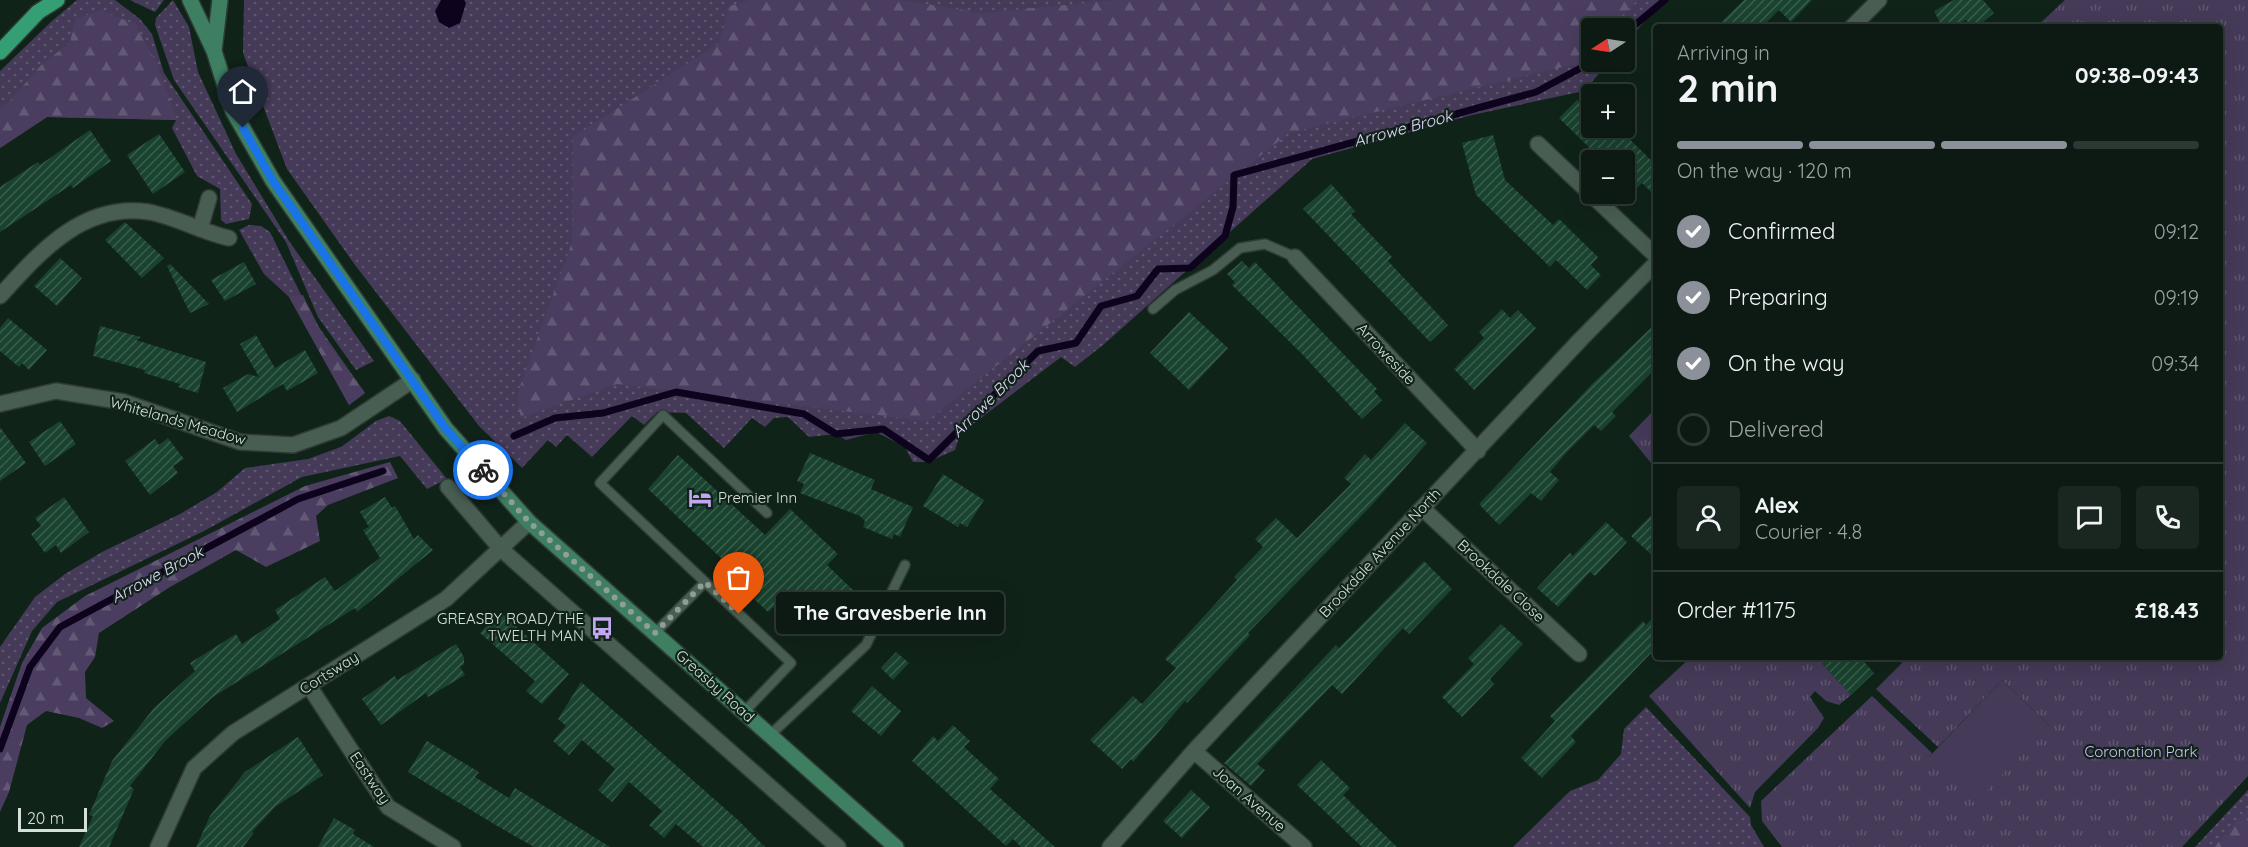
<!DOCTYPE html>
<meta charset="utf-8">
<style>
body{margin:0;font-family:Quicksand,sans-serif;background:#1a2721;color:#f1f3f6;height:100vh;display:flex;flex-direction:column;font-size:22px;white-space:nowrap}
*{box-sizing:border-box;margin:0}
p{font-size:20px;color:#9aa1a0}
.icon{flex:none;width:33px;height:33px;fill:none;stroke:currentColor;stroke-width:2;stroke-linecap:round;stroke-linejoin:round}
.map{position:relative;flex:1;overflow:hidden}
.details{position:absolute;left:1653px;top:24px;width:570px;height:636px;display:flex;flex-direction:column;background:#0c1a13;border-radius:6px;box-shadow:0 6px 24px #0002,0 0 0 2px #2c3833}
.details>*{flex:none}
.needle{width:39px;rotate:258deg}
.buttons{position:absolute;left:1581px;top:18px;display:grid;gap:12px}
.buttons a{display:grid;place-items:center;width:54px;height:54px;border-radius:6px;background:#0c1a13;box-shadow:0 6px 24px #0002,0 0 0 2px #2c3833;font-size:30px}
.scale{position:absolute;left:18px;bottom:15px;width:69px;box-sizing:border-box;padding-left:6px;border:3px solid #d4e0d9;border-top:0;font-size:16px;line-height:21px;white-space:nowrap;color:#d4e0d9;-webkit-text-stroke:4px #102319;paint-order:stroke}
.pin{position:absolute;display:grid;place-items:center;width:51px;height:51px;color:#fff;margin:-62px -26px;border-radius:50% 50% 50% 0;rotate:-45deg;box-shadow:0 0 6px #0007}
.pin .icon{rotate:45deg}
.courier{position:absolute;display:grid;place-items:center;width:60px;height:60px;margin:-30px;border:4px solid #1a73e8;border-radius:50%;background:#fff;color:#222;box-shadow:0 2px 8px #0007}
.bubble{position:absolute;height:42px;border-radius:6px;background:#0c1a13;box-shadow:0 6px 24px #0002,0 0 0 2px #2c3833;font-size:20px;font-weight:700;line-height:42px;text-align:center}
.headline em{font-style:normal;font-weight:700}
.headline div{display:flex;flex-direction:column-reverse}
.headline{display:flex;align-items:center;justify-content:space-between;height:102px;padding:0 24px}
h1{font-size:39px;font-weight:700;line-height:45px}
.bar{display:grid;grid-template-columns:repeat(4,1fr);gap:9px 6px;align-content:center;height:72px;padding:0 24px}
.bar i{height:8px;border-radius:4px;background:#2c3833}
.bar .active{background:#8c9099}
.bar p{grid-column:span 4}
.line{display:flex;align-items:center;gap:15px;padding:0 24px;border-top:2px solid #2c3833}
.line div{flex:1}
.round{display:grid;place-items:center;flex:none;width:63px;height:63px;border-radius:6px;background:#1a2721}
ol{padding:0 24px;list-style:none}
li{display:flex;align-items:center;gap:18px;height:66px}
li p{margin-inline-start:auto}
li .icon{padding:6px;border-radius:50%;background:#8c9099;color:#fff;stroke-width:4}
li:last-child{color:#9aa1a0}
li i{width:33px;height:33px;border:3px solid #2c3833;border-radius:50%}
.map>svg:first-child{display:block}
</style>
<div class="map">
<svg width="2248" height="847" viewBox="0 0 2248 847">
<defs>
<pattern id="grass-dots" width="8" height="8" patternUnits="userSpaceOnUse" patternTransform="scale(1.5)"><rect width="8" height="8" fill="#453a58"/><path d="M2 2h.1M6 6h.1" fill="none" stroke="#5f566f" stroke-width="1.8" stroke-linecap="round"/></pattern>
<pattern id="forest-firs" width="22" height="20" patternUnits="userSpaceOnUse" patternTransform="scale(1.5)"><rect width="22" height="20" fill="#4a3d5f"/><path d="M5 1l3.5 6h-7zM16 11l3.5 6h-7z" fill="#635975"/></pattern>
<pattern id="park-tufts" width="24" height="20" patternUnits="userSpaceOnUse" patternTransform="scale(1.5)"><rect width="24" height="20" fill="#453a58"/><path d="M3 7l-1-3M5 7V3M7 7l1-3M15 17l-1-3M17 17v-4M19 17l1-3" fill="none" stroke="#5f566f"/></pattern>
<pattern id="building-hatch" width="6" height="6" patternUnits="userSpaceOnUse" patternTransform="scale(1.5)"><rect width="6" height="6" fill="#19432f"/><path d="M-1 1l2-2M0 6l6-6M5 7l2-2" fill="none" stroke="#3a5e4d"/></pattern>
</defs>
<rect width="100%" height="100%" fill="#102319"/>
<!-- grass -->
<path fill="url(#grass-dots)" d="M77 0H115L140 19 152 34 164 73 252 204 249 219 226 224 221 220 220 189 197 176 172 128 176 120 47 117 0 148V71L52 21Z
M130 0H164L155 12Z
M173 0 189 27 198 72 236 154 289 241 374 361 356 370 318 317 286 242 174 80 155 25 156 18Z
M244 0H1663L1625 44 1624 28H1592V62H1609L1584 91 1472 115 1312 159 1103 345 1075 367 1061 357 960 434 955 450 928 462H913L905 447 876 432 846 440 836 434 809 437 788 417 774 418 765 427 752 418 724 448 686 413 657 412 644 425 632 416 592 457 567 435 556 447 548 440 522 468 479 426 355 265 287 169 243 53Z
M249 225 261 226 270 232 312 317 365 393 349 405 289 297 264 274 239 230Z
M389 416 400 421 447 479 427 489 400 456 302 477 204 531 57 602 32 631 0 703V647L35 597 65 574 102 552 180 514 217 492 245 468 308 459 341 447 376 421Z
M1646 707 1750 817 1751 825 1764 847H1513L1570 791 1598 780 1621 754 1624 729Z
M2248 790V847H2195Z"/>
<!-- forest -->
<path fill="url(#forest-firs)" d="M750 0H902L982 13 1116 0H1638L1610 28H1592L1591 47 1575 64 1289 133 927 421 617 384 521 418 517 395 572 242 573 137 719 43 729 6Z
M101 10 134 24 157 63 177 120 47 117 0 148V109L8 103 43 63 70 43 75 19Z
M303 295 325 340 365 393 349 405 289 297Z
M390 462 398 478 328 505 316 516 320 541 266 567 236 550 170 587 99 633 95 657 85 672 86 698 114 721 102 728 79 718 46 711 27 725 9 792 0 812V727L22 663 42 628 85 596 305 486Z
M2248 808V847H2214Z"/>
<!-- park -->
<path fill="url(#park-tufts)" d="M2065 0H2248V776L2182 847H1782L1762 821 1761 801 1872 696 1932 753 1929 758 2049 725 2002 680 1938 747 1876 689 1902 663 1897 657H2220V27H2036Z
M1656 408V469L1629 436Z
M1691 657H1816L1851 695 1839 705 1826 701 1815 691 1810 697 1824 718 1818 728 1755 792 1750 808 1649 696Z"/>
<!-- pitch -->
<path fill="#453a58" d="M2002 680 2049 725 1975 803 1928 758Z"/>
<!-- water -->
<path fill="#0e031d" d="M441 0H464L466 3 460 23 449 28 439 22 435 11Z"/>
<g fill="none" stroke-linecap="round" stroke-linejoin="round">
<!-- stream -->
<path stroke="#0e031d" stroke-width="7" d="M1624 34 1665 0
M514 436 555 418 603 413 676 392 804 414 836 434 883 429 929 460 1038 351 1076 343 1101 306 1137 296 1158 269 1190 268 1225 236 1233 207 1234 175 1536 92 1592 62
M0 749 30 667 60 627 298 499 383 471"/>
</g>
<!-- building -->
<path fill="url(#building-hatch)" d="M1744 0H1812L1791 22 1779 10 1762 27H1716Z
M1954 0H1983L1994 13 1977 27H1972L1966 20 1954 27H1942L1934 11Z
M1577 100 1592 114V128H1618L1656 165V197L1642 183 1636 189 1624 177V160H1602L1559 118Z
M90 130 111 161 73 188 71 185 0 232V187L38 162 40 165Z
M159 134 185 172 153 194 127 155Z
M1493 135 1505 180 1553 225 1559 219 1598 257 1591 265 1601 275 1587 290 1556 260 1550 267 1476 195 1462 143Z
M1331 184 1355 211 1351 214 1392 257 1388 261 1448 325 1430 342 1303 209Z
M125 222 164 258 142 278 105 240Z
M60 258 82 278 57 306 34 286Z
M1242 261 1249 268 1255 262 1377 389 1374 391 1382 400 1362 419 1302 354 1232 285 1235 282 1227 274Z
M244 262 256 284 225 301 211 280Z
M170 264 209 304 190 313 167 266Z
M1502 309 1510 318 1518 310 1536 328 1474 390 1454 369 1484 338 1479 332Z
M1189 312 1228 348 1189 390 1150 353Z
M8 318 47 350 29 370 22 363 19 367 0 351V328Z
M1656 323V368L1612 412 1616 416 1601 431 1594 425 1566 453 1550 472 1559 480 1541 501 1531 493 1499 525 1479 504 1594 382Z
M100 326 141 337 136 340 206 362 198 393 178 387 180 384 144 373 145 370 93 356Z
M256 335 275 368 305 350 318 373 287 391 283 384 237 412 223 388 248 374 259 377 240 344Z
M60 421 76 444 45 466 29 442Z
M1405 423 1427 443 1370 507 1248 633 1250 635 1187 703 1185 701 1133 762 1131 759 1122 769 1090 740 1133 696 1142 704 1176 668 1165 659 1237 580 1234 577 1263 547 1255 539 1276 518 1297 538 1351 484 1344 478 1365 454 1371 460Z
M0 427 26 463 0 481Z
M168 438 184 459 173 466 178 473 150 495 125 461 155 439 159 445Z
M810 453 875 480 871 489 913 507 900 537 894 534 892 539 880 534 863 527 865 521 860 516 800 493 804 484 797 481Z
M678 455 765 535 790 509 838 554 827 565 853 590 824 621 814 611 797 629 774 607 768 612 754 599 759 594 648 489Z
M943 474 984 500 967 527 960 523 958 527 923 506Z
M64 497 89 532 61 553 56 545 45 553 31 534 41 526 35 518Z
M385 497 392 508 395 506 414 539 418 535 433 550 357 612 355 608 213 697 165 741 130 786 134 789 109 847H79L93 816 89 815 112 761 154 708 195 671 190 663 236 634 242 644 280 619 275 610 325 577 335 591 380 558 363 530 369 527 360 512Z
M1656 510V559L1631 536Z
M1606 522 1627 542 1595 576 1590 572 1558 607 1537 588 1570 553 1573 556Z
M1424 561 1452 589 1409 634 1403 628 1342 694 1332 685 1257 764 1265 770 1251 786 1224 763 1336 645 1339 648Z
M500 612 569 674 542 704 526 691 535 681 480 633Z
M1656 614V648L1571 736 1576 742 1542 778 1521 758 1555 721 1550 716 1643 621 1646 625Z
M1501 624 1523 644 1490 679 1494 684 1462 717 1442 697 1474 664 1468 658Z
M456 644 464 657V664L460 667 465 675 428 697 426 693 381 725 362 699 395 676 397 680Z
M896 652 909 663 893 680 881 668Z
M1816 657H1860L1874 673 1851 695Z
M581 682 738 820 765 847H703L676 824 664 838 649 825 662 811 629 782 612 802 598 790 615 769 582 740 569 755 553 741 566 726 558 719Z
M872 686 901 711 881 736 851 711Z
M953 725 970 741 964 747 999 779 990 789 1055 847H1021L1013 839 1006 846 912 761 933 736 938 741Z
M298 737 323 775 275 807 252 832 254 833 243 847H196L210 816 245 772Z
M427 741 479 772 475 777 509 798 515 788 610 847H534L499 827 408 772Z
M1321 760 1350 788 1343 795 1397 847H1362L1297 785Z
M1191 790 1210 807 1182 838 1163 821Z
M334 818 355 830 353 834 374 847H318Z"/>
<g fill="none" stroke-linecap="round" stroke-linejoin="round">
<!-- lane casing -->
<g stroke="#2f3b34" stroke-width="12">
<path id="lane" d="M1153 309 1175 290 1213 270 1240 248 1265 244 1295 257
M655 633 705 582
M744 712 791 663 600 483 663 415 767 513
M770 735 866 645 905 565"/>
</g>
<!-- street casing -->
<g stroke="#2f3b34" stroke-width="18">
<path id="street" d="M1852 27 1879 0
M1538 144 1656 256
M200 229 209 198
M1295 257 1478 451
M0 296C40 252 83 202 149 212 176 217 202 232 229 238
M0 404 56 391 124 402 240 442 293 445 341 428 413 380
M448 487 501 549 838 847
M1422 508 1579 654
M309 686 388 807 453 847
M1194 751 1304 847
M158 847 194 768 233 733 446 599 529 522
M1110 847 1194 751 1581 339 1656 263"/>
</g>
<!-- secondary casing -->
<g stroke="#2f3b34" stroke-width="18">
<path id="secondary" d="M190 0 214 51 233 111 273 181 446 429 529 522 896 847
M214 51 220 0"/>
</g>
<!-- primary casing -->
<g stroke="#2f3b34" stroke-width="18">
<path id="primary" d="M0 52 38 12 57 0"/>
</g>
<!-- lane -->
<use href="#lane" stroke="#495e52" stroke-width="9"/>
<!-- street -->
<use href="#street" stroke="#495e52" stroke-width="15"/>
<!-- secondary -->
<use href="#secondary" stroke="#3e7f62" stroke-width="15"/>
<!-- primary -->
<use href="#primary" stroke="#349f73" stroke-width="15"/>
</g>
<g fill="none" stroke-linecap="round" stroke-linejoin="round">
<!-- done -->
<path stroke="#8f9e96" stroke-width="6" stroke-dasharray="0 10.8" d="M483 470 529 522 655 633 705 582 739 614"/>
<!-- route -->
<path stroke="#1a73e8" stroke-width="8" d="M243 128 273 181 446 429 483 470"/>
</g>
<!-- icons -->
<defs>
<g id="hotel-bare" transform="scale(1.8)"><path d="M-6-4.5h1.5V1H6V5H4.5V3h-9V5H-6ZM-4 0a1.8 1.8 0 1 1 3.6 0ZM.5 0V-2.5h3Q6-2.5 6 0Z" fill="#c3a7f2" stroke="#102319" stroke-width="2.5" paint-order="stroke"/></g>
<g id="bus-bare" transform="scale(1.8)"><path d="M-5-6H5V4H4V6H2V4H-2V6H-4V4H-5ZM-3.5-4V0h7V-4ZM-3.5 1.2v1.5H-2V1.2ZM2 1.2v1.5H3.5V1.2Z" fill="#c3a7f2" stroke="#102319" stroke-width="2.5" paint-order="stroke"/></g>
</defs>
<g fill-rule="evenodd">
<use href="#hotel-bare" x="700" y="498"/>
<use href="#bus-bare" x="602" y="628"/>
</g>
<g text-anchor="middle" stroke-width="4.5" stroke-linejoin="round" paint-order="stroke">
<!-- street labels -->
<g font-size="15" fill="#d4e0d9" stroke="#102319">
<text transform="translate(1386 354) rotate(47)" y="5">Arroweside</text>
<text transform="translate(178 421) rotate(16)" y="5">Whitelands Meadow</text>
<text transform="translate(1380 553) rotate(-47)" y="5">Brookdale Avenue North</text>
<text transform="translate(1501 581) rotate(43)" y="5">Brookdale Close</text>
<text transform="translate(329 673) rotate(-32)" y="5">Cortsway</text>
<text transform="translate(715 686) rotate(42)" y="5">Greasby Road</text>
<text transform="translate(370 778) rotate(56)" y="5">Eastway</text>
<text transform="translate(1249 799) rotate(41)" y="5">Joan Avenue</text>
</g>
<!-- poi labels -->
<g font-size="15" fill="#d4e0d9" stroke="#102319" text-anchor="start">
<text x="718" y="503">Premier Inn</text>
<text x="584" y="624" text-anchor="end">GREASBY ROAD/THE<tspan x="584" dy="17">TWELTH MAN</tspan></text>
</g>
<!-- park labels -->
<g font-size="15" fill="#d3bdfb" stroke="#102319">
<text x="2141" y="757">Coronation Park</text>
</g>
<!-- water labels -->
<g font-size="16" font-style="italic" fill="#e5d8fe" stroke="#102319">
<text transform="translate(1403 128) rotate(-15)" y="6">Arrowe Brook</text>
<text transform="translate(990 398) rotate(-45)" y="6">Arrowe Brook</text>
<text transform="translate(157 574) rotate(-28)" y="6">Arrowe Brook</text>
</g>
</g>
</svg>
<div class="buttons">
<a><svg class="needle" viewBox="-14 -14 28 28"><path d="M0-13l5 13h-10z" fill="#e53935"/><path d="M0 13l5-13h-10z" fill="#9aa1a0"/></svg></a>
<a>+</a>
<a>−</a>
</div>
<div class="scale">20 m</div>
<div class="pin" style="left:739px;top:614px;background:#ea580c"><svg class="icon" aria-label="bag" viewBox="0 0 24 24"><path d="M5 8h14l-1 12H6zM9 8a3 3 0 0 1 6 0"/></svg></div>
<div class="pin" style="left:243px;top:128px;background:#1f2937"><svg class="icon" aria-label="home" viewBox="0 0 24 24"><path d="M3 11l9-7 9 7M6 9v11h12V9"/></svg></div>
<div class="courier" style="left:483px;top:470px"><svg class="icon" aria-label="bike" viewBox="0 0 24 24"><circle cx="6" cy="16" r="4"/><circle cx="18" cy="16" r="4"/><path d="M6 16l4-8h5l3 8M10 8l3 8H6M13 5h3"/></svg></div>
<div class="bubble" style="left:776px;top:592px;width:228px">The Gravesberie Inn</div>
<section class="details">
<div class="headline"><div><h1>2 min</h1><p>Arriving in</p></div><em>09:38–09:43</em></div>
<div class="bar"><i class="active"></i><i class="active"></i><i class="active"></i><i></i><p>On the way · 120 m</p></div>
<ol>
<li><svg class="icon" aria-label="check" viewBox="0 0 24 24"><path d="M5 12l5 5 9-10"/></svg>Confirmed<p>09:12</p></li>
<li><svg class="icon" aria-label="check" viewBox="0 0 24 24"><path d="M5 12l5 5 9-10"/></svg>Preparing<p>09:19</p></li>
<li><svg class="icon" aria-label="check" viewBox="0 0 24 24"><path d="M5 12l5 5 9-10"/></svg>On the way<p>09:34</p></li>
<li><i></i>Delivered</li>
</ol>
<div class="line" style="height:108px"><a class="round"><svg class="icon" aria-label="person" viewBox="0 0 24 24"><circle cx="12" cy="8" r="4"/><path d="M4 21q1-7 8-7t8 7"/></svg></a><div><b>Alex</b><p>Courier · 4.8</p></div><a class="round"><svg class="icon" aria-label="chat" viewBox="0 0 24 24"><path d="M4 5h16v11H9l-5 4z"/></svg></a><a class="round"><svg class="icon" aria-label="phone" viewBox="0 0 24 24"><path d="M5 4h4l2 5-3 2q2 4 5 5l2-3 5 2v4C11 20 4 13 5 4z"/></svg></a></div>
<div class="line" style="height:78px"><div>Order #1175</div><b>£18.43</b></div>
</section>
</div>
